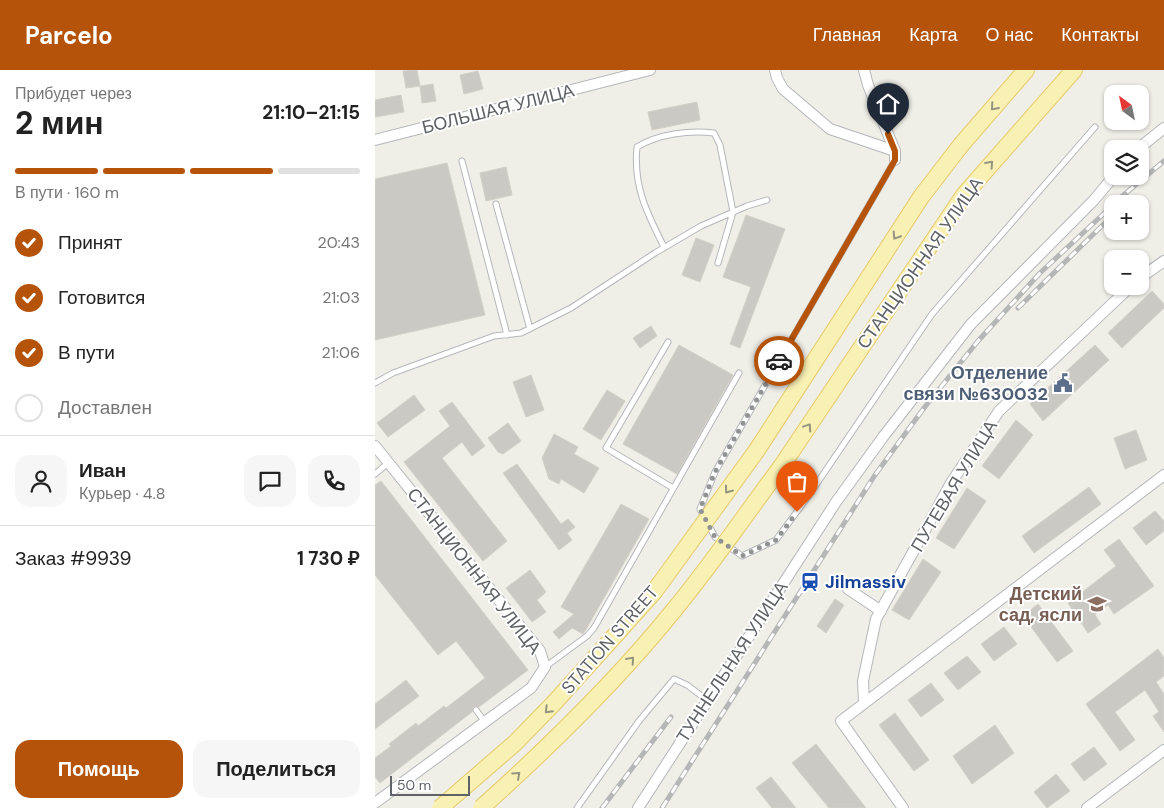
<!DOCTYPE html>
<html lang="ru">
<meta charset="utf-8">
<style>
body{margin:0;font-family:"DM Sans",sans-serif;background:#f6f6f6;color:#222;height:100vh;display:flex;flex-direction:column;font-size:19px;white-space:nowrap}
*{box-sizing:border-box;margin:0}
p{font-size:16px;color:#767676}
.icon{flex:none;width:28px;height:28px;fill:none;stroke:currentColor;stroke-width:2;stroke-linecap:round;stroke-linejoin:round}
.map{position:relative;flex:1;overflow:hidden}
.side{display:flex;flex-direction:column;background:#fff;width:375px}
.side>*{flex:none}
.needle{width:32px;rotate:327deg}
.buttons{position:absolute;left:729px;top:15px;display:grid;gap:10px}
.buttons a{display:grid;place-items:center;width:45px;height:45px;border-radius:10px;background:#fff;box-shadow:0 1px 4px #0004;font-size:25px}
.scale{position:absolute;left:15px;bottom:12px;width:80px;box-sizing:border-box;padding-left:5px;border:2px solid #5f6266;border-top:0;font-size:14px;line-height:18px;white-space:nowrap;color:#5f6266;-webkit-text-stroke:4px #fff;paint-order:stroke}
.pin{position:absolute;display:grid;place-items:center;width:42px;height:42px;color:#fff;margin:-51px -21px;border-radius:50% 50% 50% 0;rotate:-45deg;box-shadow:0 0 5px #0007}
.pin .icon{rotate:45deg}
.courier{position:absolute;display:grid;place-items:center;width:50px;height:50px;margin:-25px;border:4px solid #b45309;border-radius:50%;background:#fff;color:#222;box-shadow:0 1px 6px #0007}
.headline em{font-style:normal;font-weight:700}
.headline div{display:flex;flex-direction:column-reverse}
.headline{display:flex;align-items:center;justify-content:space-between;height:85px;padding:0 15px}
h1{font-size:32px;font-weight:700;line-height:38px}
.bar{display:grid;grid-template-columns:repeat(4,1fr);gap:8px 5px;align-content:center;height:60px;padding:0 15px}
.bar i{height:6px;border-radius:4px;background:#e0e0e0}
.bar .selected{background:#b45309}
.bar p{grid-column:span 4}
.line{display:flex;align-items:center;gap:12px;padding:0 15px;border-top:1px solid #e0e0e0}
.line div{flex:1}
.round{display:grid;place-items:center;flex:none;width:52px;height:52px;border-radius:15px;background:#f6f6f6}
ol{padding:0 15px;list-style:none}
li{display:flex;align-items:center;gap:15px;height:55px}
li p{margin-inline-start:auto}
li .icon{padding:5px;border-radius:50%;background:#b45309;color:#fff;stroke-width:4}
li:last-child{color:#767676}
li i{width:28px;height:28px;border:2px solid #e0e0e0;border-radius:50%}
.button{display:flex;gap:10px;margin-top:auto;padding:10px 15px}
.button a{flex:1;height:58px;border-radius:15px;background:#b45309;color:#fff;font-size:20px;font-weight:700;line-height:58px;text-align:center}
.button a+a{background:#f6f6f6;color:#222}
header{display:flex;align-items:center;gap:30px;box-sizing:border-box;height:70px;padding:0 25px;background:#b45309;color:#fff}
header strong{font-size:24px}
nav{display:flex;gap:28px;margin-inline-start:auto;font-size:18px}
main{display:flex;flex:1;min-height:0}
.map>svg:first-child{display:block}
</style>
<header>
<strong>Parcelo</strong>
<nav><a>Главная</a><a>Карта</a><a>О нас</a><a>Контакты</a></nav>
</header>
<main>
<section class="side">
<div class="headline"><div><h1>2 мин</h1><p>Прибудет через</p></div><em>21:10–21:15</em></div>
<div class="bar"><i class="selected"></i><i class="selected"></i><i class="selected"></i><i></i><p>В пути · 160 m</p></div>
<ol>
<li><svg class="icon" aria-label="check" viewBox="0 0 24 24"><path d="M5 12l5 5 9-10"/></svg>Принят<p>20:43</p></li>
<li><svg class="icon" aria-label="check" viewBox="0 0 24 24"><path d="M5 12l5 5 9-10"/></svg>Готовится<p>21:03</p></li>
<li><svg class="icon" aria-label="check" viewBox="0 0 24 24"><path d="M5 12l5 5 9-10"/></svg>В пути<p>21:06</p></li>
<li><i></i>Доставлен</li>
</ol>
<div class="line" style="height:90px"><a class="round"><svg class="icon" aria-label="person" viewBox="0 0 24 24"><circle cx="12" cy="8" r="4"/><path d="M4 21q1-7 8-7t8 7"/></svg></a><div><b>Иван</b><p>Курьер · 4.8</p></div><a class="round"><svg class="icon" aria-label="chat" viewBox="0 0 24 24"><path d="M4 5h16v11H9l-5 4z"/></svg></a><a class="round"><svg class="icon" aria-label="phone" viewBox="0 0 24 24"><path d="M5 4h4l2 5-3 2q2 4 5 5l2-3 5 2v4C11 20 4 13 5 4z"/></svg></a></div>
<div class="line" style="height:65px"><div>Заказ #9939</div><b>1 730 ₽</b></div>
<div class="button"><a>Помощь</a><a>Поделиться</a></div>
</section>
<div class="map">
<svg width="789" height="738" viewBox="0 0 789 738">
<rect width="100%" height="100%" fill="#efeee7"/>
<!-- building -->
<path fill="#cbc9c4" stroke="#d4d0c6" d="M42 0 45 16 31 18 28 1Z
M103 1 108 19 89 24 85 5Z
M58 14 61 31 47 33 45 16Z
M26 25 29 42 0 47V30Z
M322 32 325 50 277 60 273 42Z
M72 93 110 245 0 270V109Z
M131 97 137 125 111 131 105 103Z
M371 145 410 159 365 278 355 274 376 217 348 207Z
M321 168 339 175 325 212 307 205Z
M777 221 789 234V238L747 278 733 263Z
M276 256 282 266 265 278 258 268Z
M304 275 358 305 302 404 248 374Z
M720 275 734 290 668 351 655 334Z
M156 305 169 340 151 347 138 312Z
M232 320 250 331 226 370 208 359Z
M39 325 50 340 13 367 2 353Z
M77 332 110 376 97 386 87 372 67 388 132 471 108 491 29 392 75 356 64 341Z
M641 350 658 365 624 409 607 396Z
M133 353 146 371 128 384 123 382 113 368Z
M761 360 772 390 750 399 739 368Z
M179 364 203 377 199 384 224 398 209 423 186 409 184 414 174 409 167 388Z
M142 394 186 454 193 449 200 457 192 463 197 470 184 480 128 403Z
M6 411 153 600 104 637 101 636 98 637 97 642 5 713 0 707V688L16 676 14 674 41 653 43 656 69 636 71 638 110 608 81 571 63 585 0 505V415Z
M714 417 726 434 659 483 647 466Z
M592 418 611 431 579 479 561 468Z
M246 434 274 449 210 561 208 564 197 558 184 569 178 562 199 544 186 537Z
M780 441 789 451V461L771 475 758 458Z
M744 469 779 516 739 544 733 535 720 545 726 554 713 563 693 533 741 496 729 480Z
M548 489 566 502 534 550 517 540Z
M155 500 171 522 162 530 171 542 157 552 131 518Z
M460 529 469 535 451 563 442 556Z
M663 534 698 581 682 592 648 546Z
M629 557 642 574 619 591 606 574Z
M783 579 789 588V606L781 612 789 624V662L778 646 784 642 770 620 740 642 760 670 745 681 711 634Z
M592 586 606 602 583 620 569 603Z
M31 610 44 626 0 659V634Z
M556 613 569 630 546 647 533 630Z
M520 643 554 690 539 701 504 655Z
M620 655 639 683 597 714 578 686Z
M441 674 491 738H454L417 693Z
M719 677 732 694 709 711 696 694Z
M681 704 695 721 672 738 659 722Z
M396 707 421 738H397L381 718Z"/>
<g fill="none" stroke-linecap="round" stroke-linejoin="round">
<!-- lane casing -->
<g stroke="#b4b7bb" stroke-width="7">
<path id="lane" d="M87 91 132 265
M121 134 155 259
M289 177C272 143 258 116 262 77 283 64 314 60 339 63L345 75 358 142 343 193
M293 272 231 378 298 418
M0 313 18 303 119 266 146 263 196 238 280 183 326 156 372 136 392 130
M0 404 13 393
M329 447 325 439 340 402 520 90
M333 454 340 467 367 486 401 470 432 428 557 244 720 57
M170 597 212 566 219 558 364 303
M101 640 110 652
M202 738 264 651 299 609 312 615 332 630"/>
</g>
<!-- street casing -->
<g stroke="#b4b7bb" stroke-width="12">
<path id="street" d="M400 0 402 8 408 19 455 59 520 81
M489 0 493 15 520 81V90
M0 70 275 0
M763 79 789 58
M765 208 789 191
M0 376 165 581 170 597 156 618 0 733
M473 519 506 541
M489 633 488 611 501 549 576 413 624 341 756 216
M263 738 461 432 508 367 596 254 719 130 739 106
M528 738 466 651 789 405
M712 738 789 680"/>
</g>
<!-- primary casing -->
<g stroke="#e7ca69" stroke-width="18">
<path id="primary" d="M382 380 546 127 586 75 651 0
M406 397 589 125 699 0"/>
</g>
<!-- lane -->
<use href="#lane" stroke="#fff" stroke-width="5"/>
<!-- street -->
<use href="#street" stroke="#fff" stroke-width="10"/>
<!-- primary -->
<use href="#primary" stroke="#f9f1b3" stroke-width="16"/>
<!-- rail casing -->
<g stroke="#b5b6b6" stroke-width="5">
<path id="rail" d="M738 134 789 91
M643 238 738 145
M227 738 296 647
M287 738 500 405 549 338 603 271 665 203 738 135"/>
</g>
<!-- rail -->
<use href="#rail" stroke="#fff" stroke-width="3" stroke-dasharray="9" stroke-linecap="butt"/>
<!-- primary-bridge casing -->
<g stroke="#e7ca69" stroke-width="18" stroke-linecap="butt">
<path id="primary-bridge" d="M65 738 140 673 179 633 226 581 279 522 382 380
M106 738C174 677 241 612 299 540 337 494 370 445 406 397"/>
</g>
<!-- primary-bridge -->
<use href="#primary-bridge" stroke="#f9f1b3" stroke-width="16"/>
</g>
<!-- one-way arrows -->
<defs><path id="oneway-chevron" d="M-2-3.5L2.5 0L-2 3.5" fill="none" stroke-width="1.6" stroke-linecap="round" stroke-linejoin="round" transform="scale(1.25)"/></defs>
<g stroke="#959481">
<use href="#oneway-chevron" transform="translate(619 37) rotate(131)"/>
<use href="#oneway-chevron" transform="translate(615 94) rotate(-48)"/>
<use href="#oneway-chevron" transform="translate(521 166) rotate(123)"/>
<use href="#oneway-chevron" transform="translate(433 357) rotate(-56)"/>
<use href="#oneway-chevron" transform="translate(353 420) rotate(126)"/>
<use href="#oneway-chevron" transform="translate(256 590) rotate(-49)"/>
<use href="#oneway-chevron" transform="translate(173 640) rotate(135)"/>
<use href="#oneway-chevron" transform="translate(142 705) rotate(-42)"/>
</g>
<g fill="none" stroke-linecap="round" stroke-linejoin="round">
<!-- done -->
<path stroke="#919393" stroke-width="5" stroke-dasharray="0 9" d="M404 291 340 402 325 439 340 467 367 486 401 470 422 442"/>
<!-- route -->
<path stroke="#b45309" stroke-width="6" d="M404 291 520 90V81L513 64"/>
</g>
<!-- icons -->
<defs>
<g id="civic-bare" transform="scale(1.5)"><path d="M-.6-6.5H3V-4.5H.6V-3L4-1V1h2V6H-6V1h2V-1L-.6-3ZM-1.2 2.5V6h2.4V2.5Z" fill="#5c6f8a" stroke="#fff" stroke-width="2.5" paint-order="stroke"/></g>
<g id="station-bare" transform="scale(1.5)"><path d="M-3-6H3Q5-6 5-4V2Q5 4 3 4L4.5 6H3L1.5 4h-3L-3 6H-4.5L-3 4Q-5 4-5 2V-4Q-5-6-3-6ZM-3.5-4v3h7v-3ZM-3.5 1v1.5H-2V1ZM2 1v1.5H3.5V1Z" fill="#1a4fb4" stroke="#fff" stroke-width="2.5" paint-order="stroke"/></g>
<g id="school-bare" transform="scale(1.5)"><path d="M0-5L7-2L0 1L-7-2ZM-4 1L0 2.5L4 1V4Q0 6-4 4Z" fill="#8d6e63" stroke="#fff" stroke-width="2.5" paint-order="stroke"/></g>
</defs>
<g fill-rule="evenodd">
<use href="#civic-bare" x="688" y="313"/>
<use href="#station-bare" x="435" y="512"/>
<use href="#school-bare" x="722" y="534"/>
</g>
<g text-anchor="middle" stroke-width="4" stroke-linejoin="round" paint-order="stroke">
<!-- street labels -->
<g font-size="18" fill="#5f6266" stroke="#fff">
<text transform="translate(123 39) rotate(-14)" y="6">БОЛЬШАЯ УЛИЦА</text>
<text transform="translate(545 193) rotate(-55)" y="6">СТАНЦИОННАЯ УЛИЦА</text>
<text transform="translate(579 416) rotate(-59)" y="6">ПУТЕВАЯ УЛИЦА</text>
<text transform="translate(99 501) rotate(52)" y="6">СТАНЦИОННАЯ УЛИЦА</text>
<text transform="translate(235 570) rotate(-49)" y="6">STATION STREET</text>
<text transform="translate(357 592) rotate(-57)" y="6">ТУННЕЛЬНАЯ УЛИЦА</text>
</g>
<!-- service labels -->
<g font-size="18" font-weight="bold" fill="#4e5e75" stroke="#fff" text-anchor="end">
<text x="673" y="309">Отделение<tspan x="673" dy="21">связи №630032</tspan></text>
</g>
<!-- transit labels -->
<g font-size="18" font-weight="bold" fill="#164399" stroke="#fff" text-anchor="start">
<text x="450" y="518">Jilmassiv</text>
</g>
<!-- education labels -->
<g font-size="18" font-weight="bold" fill="#785e54" stroke="#fff" text-anchor="end">
<text x="707" y="530">Детский<tspan x="707" dy="21">сад, ясли</tspan></text>
</g>
</g>
</svg>
<div class="buttons">
<a><svg class="needle" viewBox="-14 -14 28 28"><path d="M0-13l5 13h-10z" fill="#e53935"/><path d="M0 13l5-13h-10z" fill="#767676"/></svg></a>
<a><svg class="icon" aria-label="layers" viewBox="0 0 24 24"><path d="M12 4l9 5-9 5-9-5zM3 14l9 5 9-5"/></svg></a>
<a>+</a>
<a>−</a>
</div>
<div class="scale">50 m</div>
<div class="pin" style="left:422px;top:442px;background:#ea580c"><svg class="icon" aria-label="bag" viewBox="0 0 24 24"><path d="M5 8h14l-1 12H6zM9 8a3 3 0 0 1 6 0"/></svg></div>
<div class="pin" style="left:513px;top:64px;background:#1f2937"><svg class="icon" aria-label="home" viewBox="0 0 24 24"><path d="M3 11l9-7 9 7M6 9v11h12V9"/></svg></div>
<div class="courier" style="left:404px;top:291px"><svg class="icon" aria-label="car" viewBox="0 0 24 24"><path d="M5 17H2v-5l4-1 3-4h7l3 4 3 1v5h-3M9 17h6M6 11h13"/><circle cx="7" cy="17" r="2"/><circle cx="17" cy="17" r="2"/></svg></div>
</div>
</main>
